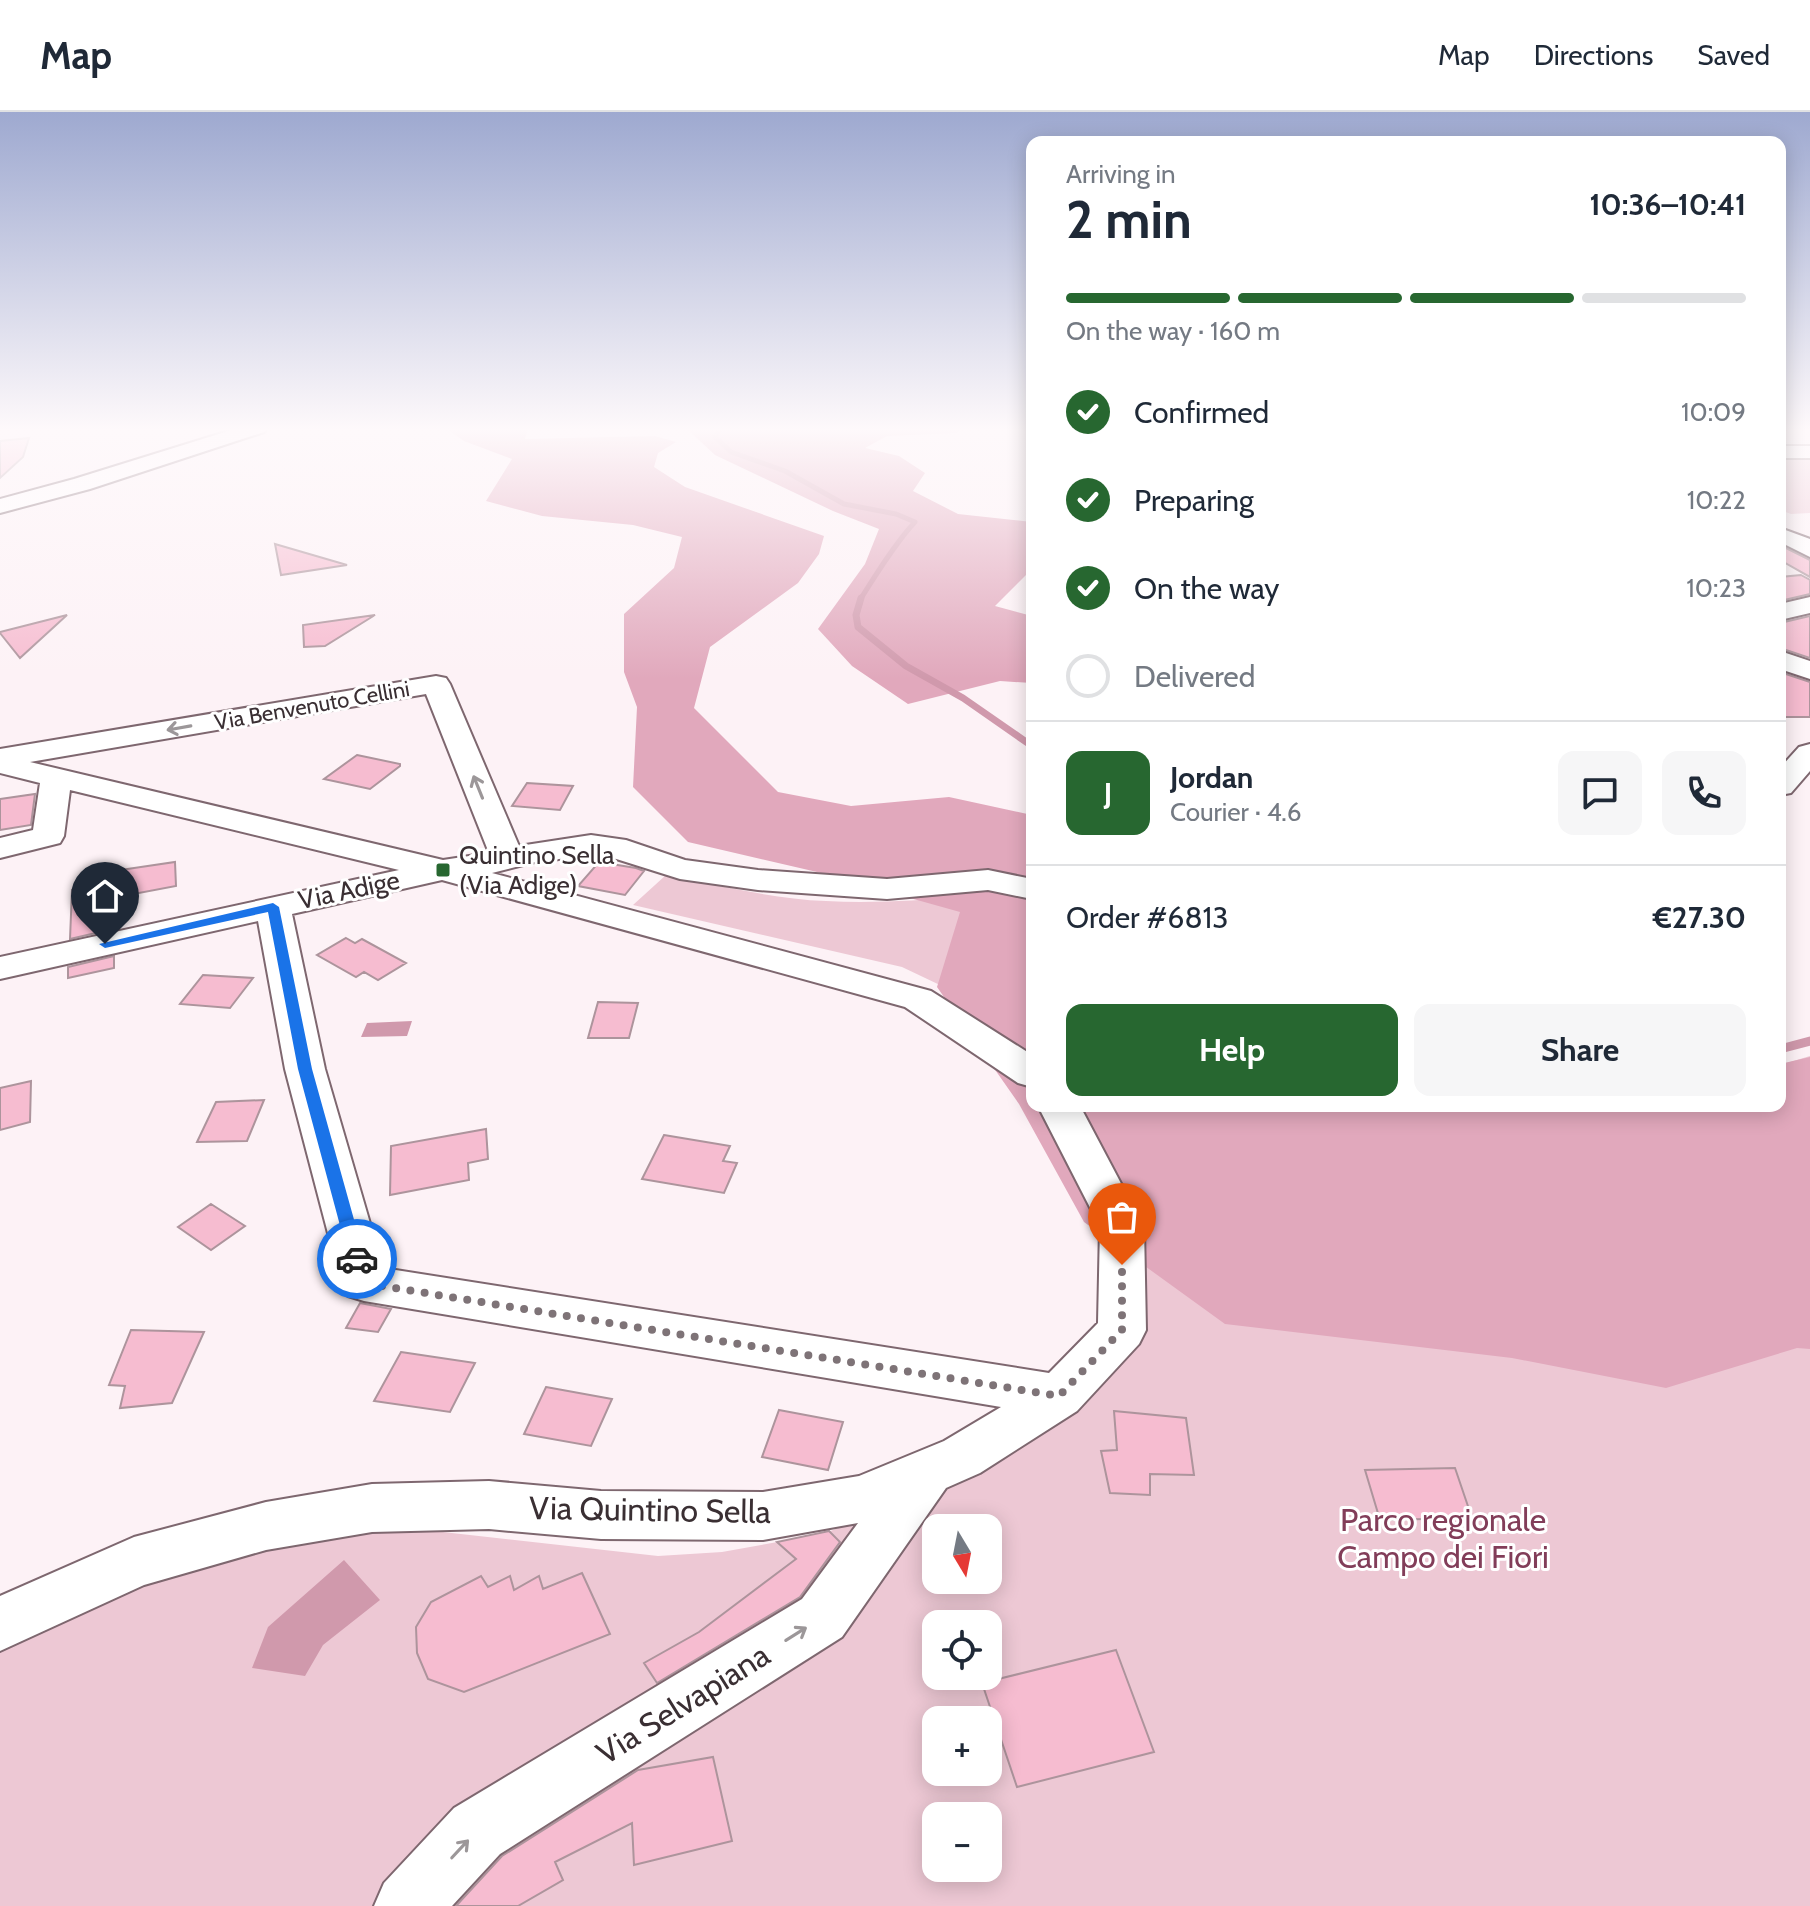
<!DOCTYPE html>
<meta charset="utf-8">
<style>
body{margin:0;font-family:Cabin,sans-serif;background:#f6f6f7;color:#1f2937;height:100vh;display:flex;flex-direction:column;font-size:30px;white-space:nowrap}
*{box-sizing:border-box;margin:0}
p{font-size:26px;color:#747a83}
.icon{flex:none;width:44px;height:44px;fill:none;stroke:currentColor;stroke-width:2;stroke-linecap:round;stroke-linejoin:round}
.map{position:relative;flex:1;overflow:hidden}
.panel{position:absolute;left:1026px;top:24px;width:760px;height:976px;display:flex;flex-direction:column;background:#fff;border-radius:16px;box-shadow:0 4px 20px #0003}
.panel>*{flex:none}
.needle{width:52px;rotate:170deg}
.fabs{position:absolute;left:922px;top:1402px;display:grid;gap:16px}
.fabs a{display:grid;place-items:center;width:80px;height:80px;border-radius:16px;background:#fff;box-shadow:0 4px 20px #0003;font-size:40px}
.pin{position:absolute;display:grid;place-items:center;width:68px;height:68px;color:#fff;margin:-82px -34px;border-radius:50% 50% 50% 0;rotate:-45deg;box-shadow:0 0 8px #0007}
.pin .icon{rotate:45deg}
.courier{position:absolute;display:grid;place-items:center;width:80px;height:80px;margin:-40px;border:6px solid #1a73e8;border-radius:50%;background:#fff;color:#222;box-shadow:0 2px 10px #0007}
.head em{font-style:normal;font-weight:700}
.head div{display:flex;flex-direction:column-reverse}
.head{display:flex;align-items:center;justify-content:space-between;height:136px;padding:0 40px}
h1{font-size:52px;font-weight:700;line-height:60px}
.bar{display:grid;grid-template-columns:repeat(4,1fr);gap:12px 8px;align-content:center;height:96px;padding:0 40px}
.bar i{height:10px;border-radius:6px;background:#e0e1e3}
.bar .on{background:#276730}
.bar p{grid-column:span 4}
.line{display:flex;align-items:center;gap:20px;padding:0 40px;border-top:2px solid #e0e1e3}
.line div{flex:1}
.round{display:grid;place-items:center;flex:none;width:84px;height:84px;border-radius:16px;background:#f6f6f7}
ol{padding:0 40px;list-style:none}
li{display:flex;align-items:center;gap:24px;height:88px}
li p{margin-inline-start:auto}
li .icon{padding:8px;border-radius:50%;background:#276730;color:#fff;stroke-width:4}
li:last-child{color:#747a83}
li i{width:44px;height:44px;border:4px solid #e0e1e3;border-radius:50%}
.primary-button{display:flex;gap:16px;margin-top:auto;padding:16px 40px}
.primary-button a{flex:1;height:92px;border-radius:16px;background:#276730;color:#fff;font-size:32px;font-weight:700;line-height:92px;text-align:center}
.primary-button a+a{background:#f6f6f7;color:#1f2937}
header{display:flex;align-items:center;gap:48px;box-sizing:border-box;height:112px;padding:0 40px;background:#fff;border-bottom:2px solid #e0e1e3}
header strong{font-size:38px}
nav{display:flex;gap:44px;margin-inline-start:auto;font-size:28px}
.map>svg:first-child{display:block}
</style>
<header>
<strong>Map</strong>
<nav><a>Map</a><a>Directions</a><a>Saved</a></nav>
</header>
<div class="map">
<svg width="1810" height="1794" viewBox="0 0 1810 1794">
<rect width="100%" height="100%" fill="#fdf2f6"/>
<!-- green -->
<path fill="#edc8d4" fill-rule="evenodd" d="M1810 342V401L1791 402 1780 398V343Z
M666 763C719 773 772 787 826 789 872 792 917 788 963 785L982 893 902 855 633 793Z
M1810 944V1794H0V1531L187 1446 398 1415 658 1444 722 1440 823 1422 961 1367 1115 1257 1144 1116 1780 994V953ZM936 1416H988V1468H936ZM936 1512H988V1564H936ZM936 1608H988V1660H936ZM936 1704H988V1756H936Z"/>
<!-- forest -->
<path fill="#e1a8bc" d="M445 316H528L525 327 655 324 676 330 658 341 654 355 685 375 824 424 819 442 798 471 710 535 694 596 778 680 851 694 949 685 1032 703V994H1780V952L1810 945V1237L1797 1236 1666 1276 1512 1246 1225 1212 1084 1110 1019 992 937 875 960 800 817 760 688 730 633 675 637 595 624 560V502L674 456 682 425 633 413 542 404 486 389 512 347 464 329Z
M960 316 957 321 887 324 865 336 899 344 925 361 913 379 958 402 1032 410V457L995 494 1032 504V571L1000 569 908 592 852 554 818 517 865 452 879 417 833 399 715 343 687 317Z"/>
<!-- water -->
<path fill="#d099ac" d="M412 909 407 924 361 925 367 911Z
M344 1448 380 1488 323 1533 305 1564 252 1556 268 1515Z"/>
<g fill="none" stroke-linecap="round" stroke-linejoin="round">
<!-- stream-far2 -->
<path stroke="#d099ac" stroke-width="5" d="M721 316 715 325 731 340 785 359 844 392 896 402 915 410C896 430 875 464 860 488"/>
<!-- stream-far1 -->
<path stroke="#d099ac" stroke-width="7" d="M861 486 856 503 858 515 906 554 963 586 1032 634"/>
<!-- stream -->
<path stroke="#d099ac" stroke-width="9" d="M1780 937 1810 929"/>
</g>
<!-- building -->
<path fill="#f6bcd0" stroke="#ad949c" stroke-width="2" d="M29 326 23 345 0 366V329Z
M275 432 347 453 281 463Z
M1780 433 1810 448V465L1780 448Z
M1801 463 1810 468V482L1780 489V465Z
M67 503 20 546 0 521V520Z
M375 503 325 534 304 535 303 513Z
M1810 504V546L1780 536V511Z
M1780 560 1810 570V605H1780Z
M357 643 400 652V654L370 677 324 667Z
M527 671 573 674 560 698 512 694Z
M35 682 31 713 0 718V687Z
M175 750 176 774 128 783V795L113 798V817L70 827 72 778 93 773V762Z
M599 750 636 756 644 759 625 783 578 774Z
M346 826 355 831 362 827 406 851 378 868 364 860 356 865 317 843Z
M114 844V856L68 866V855Z
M203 863 253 866 230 896 180 892Z
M598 890 638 891 629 926H588Z
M31 969 30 1010 0 1018V976Z
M264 988 247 1029 197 1030 216 990Z
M486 1017 488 1047 468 1051 469 1068 390 1083 391 1034Z
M664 1023 730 1034 723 1049 737 1051 724 1081 642 1067Z
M211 1092 245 1114 211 1138 178 1115Z
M360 1191 391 1197 378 1220 346 1216Z
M131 1218 204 1220 172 1291 120 1296 125 1274 109 1273Z
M401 1240 475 1251 450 1300 374 1289Z
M546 1275 612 1287 591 1334 524 1322Z
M779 1298 843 1310 828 1358 762 1345Z
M1114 1299 1186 1306 1194 1363 1150 1362V1383L1110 1381 1101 1339 1117 1338Z
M1455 1356 1472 1406 1380 1408 1365 1358Z
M829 1419 840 1430 800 1485 657 1571 644 1551 699 1520 796 1447 777 1430Z
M582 1461 610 1522 464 1580 428 1567 417 1541 416 1515 431 1490 481 1464 488 1475 510 1464 514 1478 539 1464 543 1477Z
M1116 1538 1154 1640 1017 1675 982 1571Z
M713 1645 732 1729 634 1753 632 1711 555 1750 563 1768 518 1794H456L502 1744 638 1658Z"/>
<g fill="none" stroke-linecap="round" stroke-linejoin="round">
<!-- minor casing -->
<g stroke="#7e676f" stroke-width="4">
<path id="minor" d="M238 316H267L264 320 90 377 0 401V387L74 367Z
M1780 334H1810V346H1780Z
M1780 416 1810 427V445L1780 430Z
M1810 485V501L1780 508V492Z
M1780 539 1810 549V567L1780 557Z
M436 564 446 566 450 572 519 734 591 723 626 728 685 748 758 758 887 767 988 758 1032 767V787L988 778 887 787 758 778 680 767 610 745 591 743 535 750 492 761 931 879 1032 943V975L1018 971 905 895 442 768 292 802 325 957 383 1156 1049 1261 1098 1211 1100 1115 1038 994H1080L1144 1115 1146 1218 1139 1232 1077 1299 980 1361 946 1376 842 1525 500 1742 452 1794H374L384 1771 454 1696 802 1487 858 1411 763 1428 601 1427 489 1417 372 1420 266 1438 144 1473 0 1539V1484L134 1425 266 1390 372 1372 489 1369 601 1379 763 1380 859 1364 944 1329 1001 1295 364 1189 348 1184 341 1171 285 957 258 809 0 867V845L399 758 70 678 64 724 60 731 0 746V726L33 718 40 671 0 661V637ZM426 582 489 741 443 748 30 650Z
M1810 632V659L1791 681 1780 683V656L1799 635Z"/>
</g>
<!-- minor -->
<use href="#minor" fill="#fff" fill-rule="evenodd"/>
</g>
<!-- one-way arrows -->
<defs><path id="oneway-shaft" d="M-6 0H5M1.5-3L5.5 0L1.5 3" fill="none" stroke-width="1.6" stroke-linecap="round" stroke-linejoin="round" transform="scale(2)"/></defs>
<g stroke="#9c9799">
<use href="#oneway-shaft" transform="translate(179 616) rotate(170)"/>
<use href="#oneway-shaft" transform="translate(478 675) rotate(-112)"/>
<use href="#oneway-shaft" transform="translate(796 1522) rotate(-32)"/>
<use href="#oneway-shaft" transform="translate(460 1737) rotate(-47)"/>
</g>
<!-- sky -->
<linearGradient id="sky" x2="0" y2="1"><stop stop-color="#9ea9d0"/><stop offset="0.56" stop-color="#fef9fb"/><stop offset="1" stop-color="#fef9fb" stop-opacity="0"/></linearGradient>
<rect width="1810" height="567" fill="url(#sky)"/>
<!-- route -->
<path fill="#1a73e8" d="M273 791 279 795 312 957 365 1147 357 1153 349 1147 298 957 268 800 105 836 99 832Z"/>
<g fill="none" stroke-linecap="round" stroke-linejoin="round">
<!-- done -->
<path stroke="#7e7377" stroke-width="8" stroke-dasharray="0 14.4" d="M357 1147 364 1171 1059 1284 1122 1218V1153"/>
</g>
<!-- markers -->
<rect fill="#276730" stroke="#fff" stroke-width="3" x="435" y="750" width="16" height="16" rx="4"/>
<g text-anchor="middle" stroke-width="6" stroke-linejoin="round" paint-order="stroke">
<!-- far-street labels -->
<g font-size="22" fill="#3a2f33" stroke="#fff">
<text transform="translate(312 593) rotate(-10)" y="8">Via Benvenuto Cellini</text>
</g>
<!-- poi labels -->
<g font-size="26" fill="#3a2f33" stroke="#fff" text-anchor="start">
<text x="459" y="752">Quintino Sella<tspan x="459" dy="30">(Via Adige)</tspan></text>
</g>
<!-- street labels -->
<g font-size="26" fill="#3a2f33" stroke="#fff">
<text transform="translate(349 778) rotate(-12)" y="9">Via Adige</text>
</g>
<!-- near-street labels -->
<g font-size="32" fill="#3a2f33" stroke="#fff">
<text transform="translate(650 1398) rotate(1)" y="11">Via Quintino Sella</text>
<text transform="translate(683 1592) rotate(-32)" y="11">Via Selvapiana</text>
</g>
<!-- near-park labels -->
<g font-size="32" fill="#823d59" stroke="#fff">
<text x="1443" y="1419">Parco regionale<tspan x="1443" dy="37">Campo dei Fiori</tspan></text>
</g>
</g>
</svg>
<div class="fabs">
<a><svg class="needle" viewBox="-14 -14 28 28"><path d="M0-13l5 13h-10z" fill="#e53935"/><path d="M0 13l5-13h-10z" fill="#747a83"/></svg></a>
<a><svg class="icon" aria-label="locate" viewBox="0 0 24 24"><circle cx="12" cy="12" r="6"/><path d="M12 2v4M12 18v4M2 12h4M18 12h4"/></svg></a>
<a>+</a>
<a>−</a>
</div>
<div class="pin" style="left:1122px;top:1153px;background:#ea580c"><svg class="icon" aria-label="bag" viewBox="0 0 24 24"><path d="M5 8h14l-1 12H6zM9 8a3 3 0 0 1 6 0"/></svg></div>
<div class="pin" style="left:105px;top:832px;background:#1f2937"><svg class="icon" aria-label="home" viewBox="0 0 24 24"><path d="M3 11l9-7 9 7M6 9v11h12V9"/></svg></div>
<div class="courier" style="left:357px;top:1147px"><svg class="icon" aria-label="car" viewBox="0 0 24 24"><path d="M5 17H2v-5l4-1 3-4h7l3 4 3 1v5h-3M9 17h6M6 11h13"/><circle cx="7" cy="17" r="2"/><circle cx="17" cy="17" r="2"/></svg></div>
<section class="panel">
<div class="head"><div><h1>2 min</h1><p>Arriving in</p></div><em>10:36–10:41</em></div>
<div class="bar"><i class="on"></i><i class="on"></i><i class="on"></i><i></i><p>On the way · 160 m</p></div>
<ol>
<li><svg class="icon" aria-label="check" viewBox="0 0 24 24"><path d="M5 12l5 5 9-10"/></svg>Confirmed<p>10:09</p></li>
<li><svg class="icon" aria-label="check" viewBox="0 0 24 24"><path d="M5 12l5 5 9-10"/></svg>Preparing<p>10:22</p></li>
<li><svg class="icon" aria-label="check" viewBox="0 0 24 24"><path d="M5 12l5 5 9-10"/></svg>On the way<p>10:23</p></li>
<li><i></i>Delivered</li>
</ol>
<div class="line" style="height:144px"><b class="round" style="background:#276730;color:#fff">J</b><div><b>Jordan</b><p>Courier · 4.6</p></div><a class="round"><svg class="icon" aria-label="chat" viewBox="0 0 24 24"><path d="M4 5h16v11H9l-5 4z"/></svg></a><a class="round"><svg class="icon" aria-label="phone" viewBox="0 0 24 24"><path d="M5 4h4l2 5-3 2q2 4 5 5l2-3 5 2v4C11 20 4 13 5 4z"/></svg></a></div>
<div class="line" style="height:104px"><div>Order #6813</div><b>€27.30</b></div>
<div class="primary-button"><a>Help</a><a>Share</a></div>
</section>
</div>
